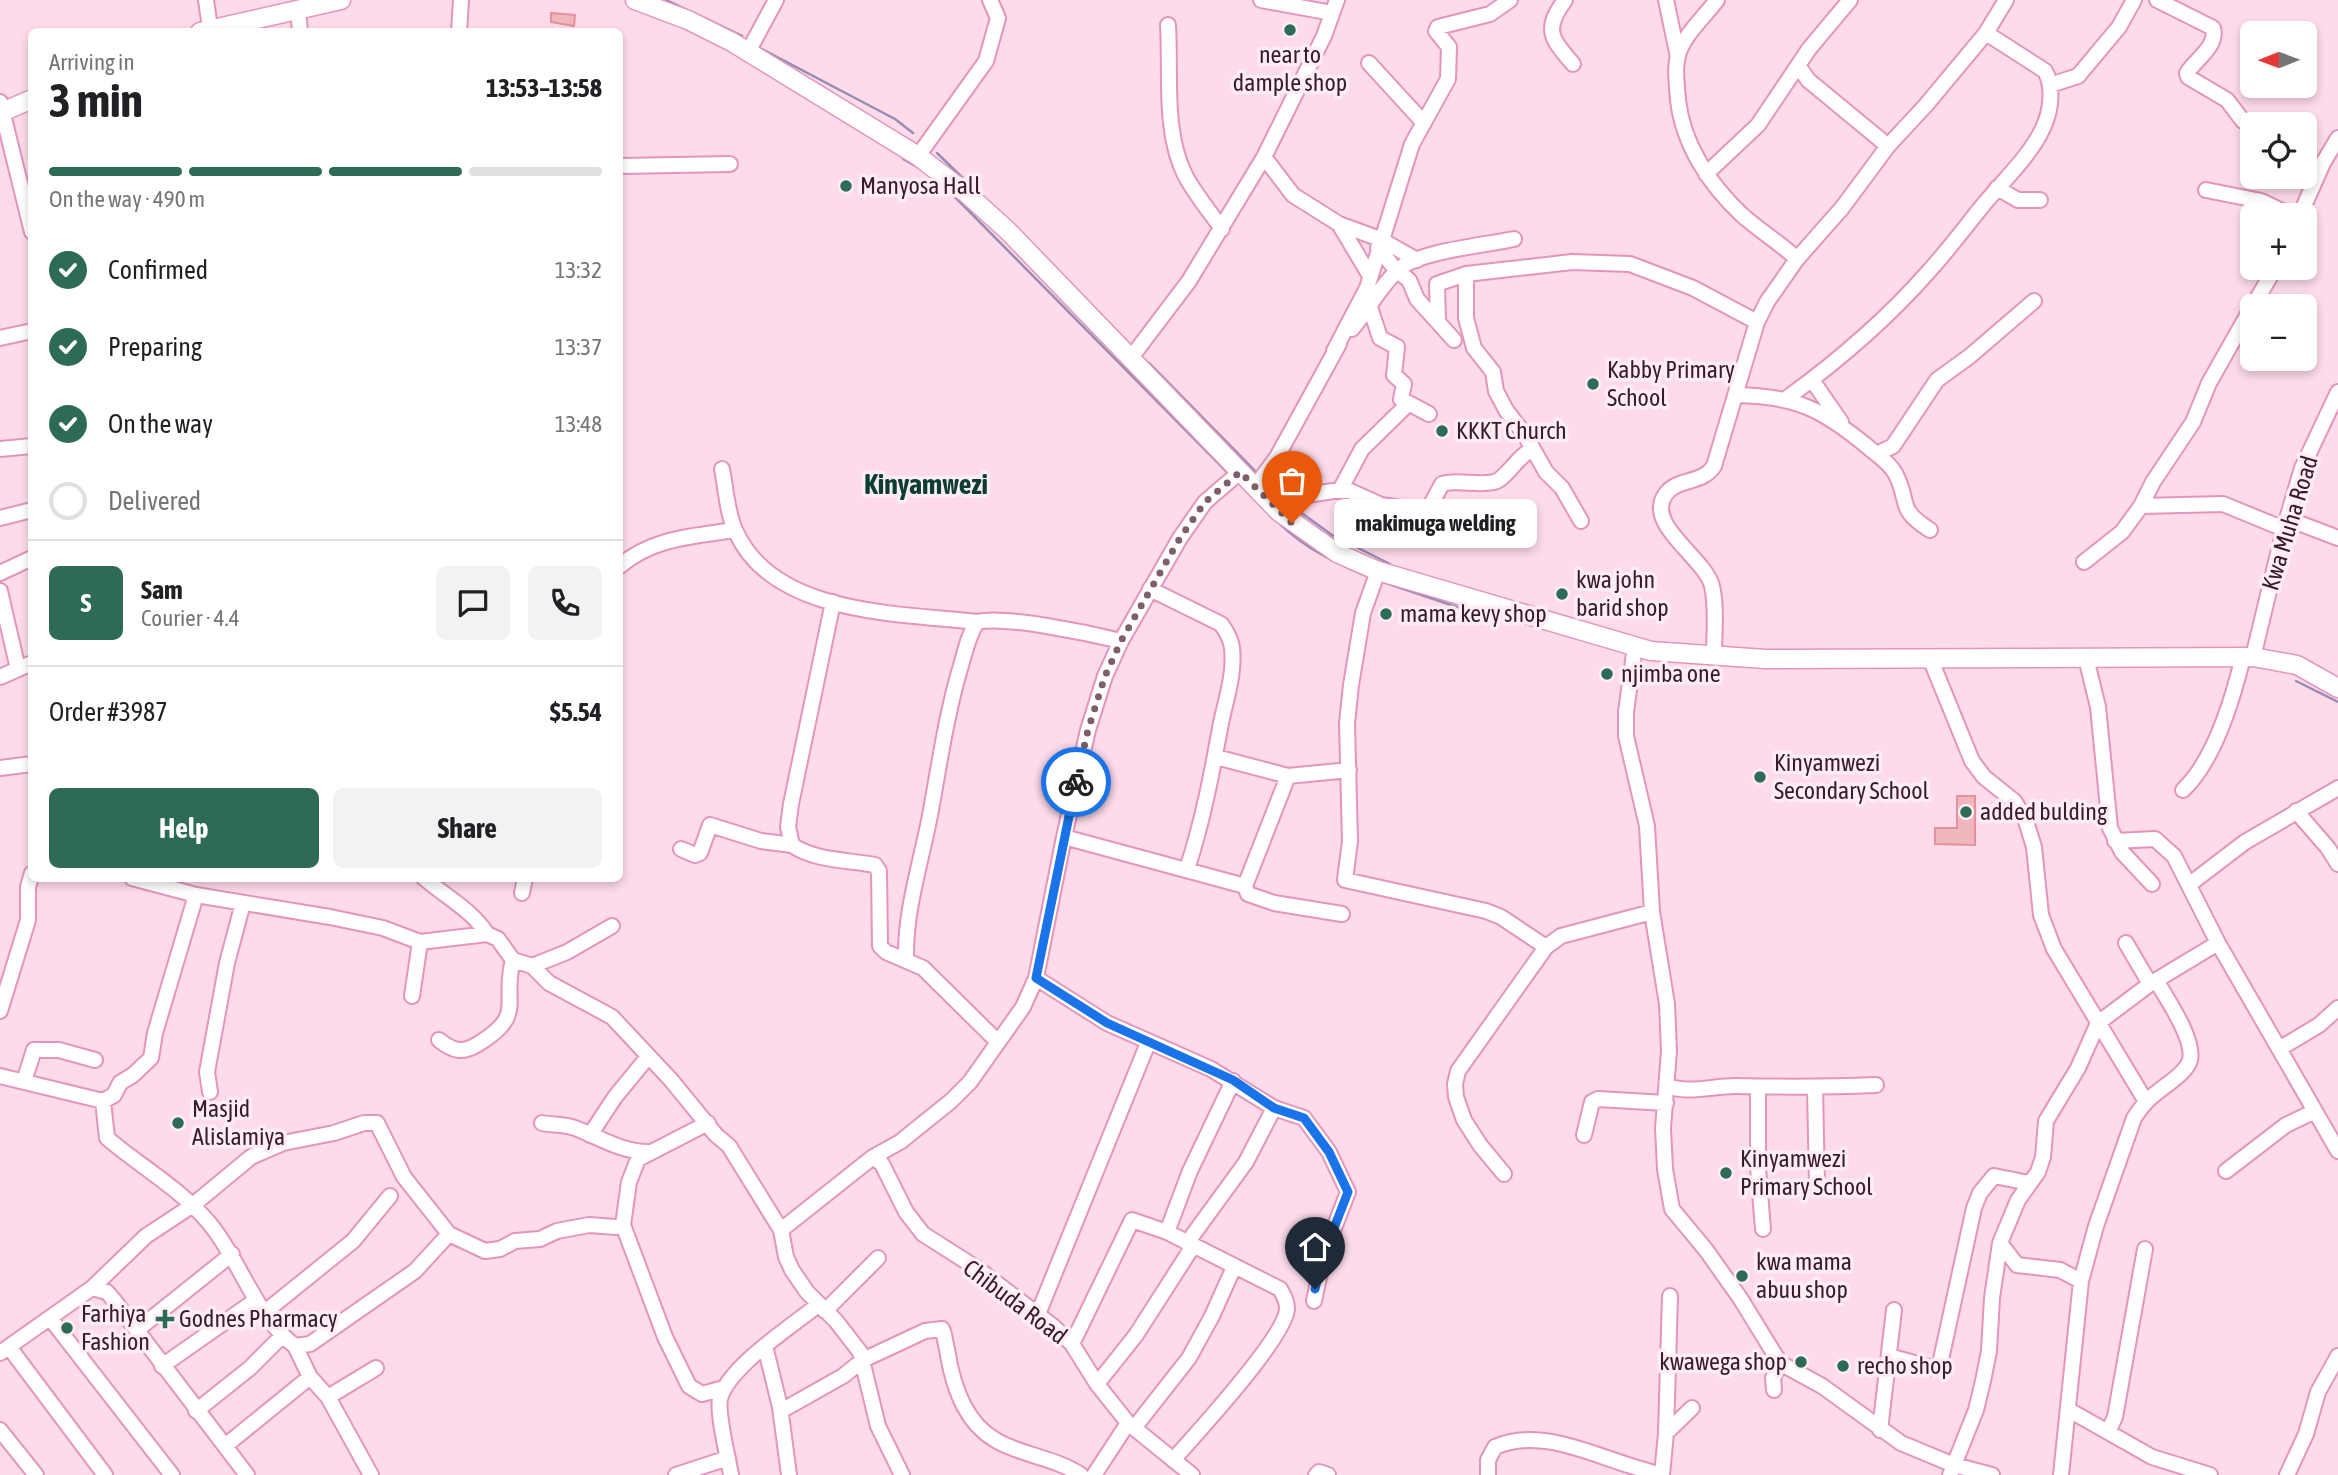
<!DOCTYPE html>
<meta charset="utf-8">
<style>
body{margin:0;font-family:"Asap Condensed",sans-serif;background:#f2f2f2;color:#202124;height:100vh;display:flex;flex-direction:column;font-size:26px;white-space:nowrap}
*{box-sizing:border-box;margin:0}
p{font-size:23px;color:#757577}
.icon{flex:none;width:38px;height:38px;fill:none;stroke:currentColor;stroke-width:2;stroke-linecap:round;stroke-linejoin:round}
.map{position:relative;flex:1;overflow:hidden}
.drawer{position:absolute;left:28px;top:28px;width:595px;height:854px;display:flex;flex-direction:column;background:#fff;border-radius:10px;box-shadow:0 4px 10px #0003}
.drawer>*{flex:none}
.needle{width:46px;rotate:269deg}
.buttons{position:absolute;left:2240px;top:21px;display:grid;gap:14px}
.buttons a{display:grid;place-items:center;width:77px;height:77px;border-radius:10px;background:#fff;box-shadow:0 4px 10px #0003;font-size:35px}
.pin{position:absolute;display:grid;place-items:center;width:60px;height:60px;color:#fff;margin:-72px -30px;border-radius:50% 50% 50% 0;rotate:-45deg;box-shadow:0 0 7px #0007}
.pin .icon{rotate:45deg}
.courier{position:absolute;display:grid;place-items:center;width:70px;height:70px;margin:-35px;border:5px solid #1a73e8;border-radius:50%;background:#fff;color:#222;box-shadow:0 2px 9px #0007}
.bubble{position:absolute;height:49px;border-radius:10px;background:#fff;box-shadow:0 4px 10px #0003;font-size:23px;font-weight:700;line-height:49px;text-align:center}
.head em{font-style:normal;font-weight:700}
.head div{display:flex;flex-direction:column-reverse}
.head{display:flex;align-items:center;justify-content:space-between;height:119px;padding:0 21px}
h1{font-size:46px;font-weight:700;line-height:52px}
.bar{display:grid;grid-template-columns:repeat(4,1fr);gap:10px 7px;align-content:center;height:84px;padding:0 21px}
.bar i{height:9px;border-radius:5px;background:#e0e0e0}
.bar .active{background:#2d6a57}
.bar p{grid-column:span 4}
.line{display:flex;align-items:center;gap:18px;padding:0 21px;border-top:2px solid #e0e0e0}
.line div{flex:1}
.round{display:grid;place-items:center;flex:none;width:74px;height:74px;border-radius:10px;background:#f2f2f2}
ol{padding:0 21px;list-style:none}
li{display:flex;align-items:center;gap:21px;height:77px}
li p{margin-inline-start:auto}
li .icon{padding:7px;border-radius:50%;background:#2d6a57;color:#fff;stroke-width:4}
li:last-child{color:#757577}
li i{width:38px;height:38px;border:4px solid #e0e0e0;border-radius:50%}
.cta{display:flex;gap:14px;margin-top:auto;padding:14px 21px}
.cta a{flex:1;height:80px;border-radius:10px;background:#2d6a57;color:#fff;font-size:28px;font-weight:700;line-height:80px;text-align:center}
.cta a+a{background:#f2f2f2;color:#202124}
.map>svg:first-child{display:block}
</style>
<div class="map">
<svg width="2338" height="1475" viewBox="0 0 2338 1475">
<rect width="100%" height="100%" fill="#fddbea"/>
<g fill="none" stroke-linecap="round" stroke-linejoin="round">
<!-- stream -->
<path stroke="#9a8db3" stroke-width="2.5" d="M666 0 742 36
M762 49 895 119 913 133
M937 153 970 185
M903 159 919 168
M949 191 1230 475
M1149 363 1255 471
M1292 506 1332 535 1390 564
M1279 523C1306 549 1337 564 1371 578
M1380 581 1466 610
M2296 681 2338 702"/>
</g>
<!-- building -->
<path fill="#efb6be" stroke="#e5909d" stroke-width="2" d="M551 13 575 15 574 26 551 22Z
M1957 796H1975V845L1935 844V828H1957Z"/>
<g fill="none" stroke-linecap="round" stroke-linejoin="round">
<!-- minor casing -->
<g stroke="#e495bb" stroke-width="18">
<path id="minor" d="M206 0 210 28
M1261 0 1332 13
M1565 0C1543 30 1551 38 1573 64
M1666 0 1678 57
M1717 0C1705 16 1686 33 1679 52 1674 67 1677 84 1678 100 1683 145 1710 185 1742 215 1760 231 1780 243 1797 259
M2157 0 2213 28C2218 46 2196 59 2187 73L2188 77 2227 100 2243 121 2252 125
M298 8 300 32
M1168 25C1171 72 1163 131 1185 175 1195 194 1210 212 1222 229
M459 32 461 0
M748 52 776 0
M1369 63 1424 123
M1798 65 1808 80 1888 146
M2050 85 2078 76 2119 27 2134 0
M0 102 32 232
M918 156 986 61 998 18 990 0
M1264 157 1293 195 1339 224 1380 239 1417 260
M620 166 730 164
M1706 174 1758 125 1809 49 1850 0
M1997 188 2018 200H2040
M2206 190 2261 201 2291 215
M2300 215 2323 163 2338 138
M1339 224 1370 276
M1378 248 1397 271 1409 280 1417 299 1454 340
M1466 274V318L1474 348 1493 372 1496 391 1506 410 1525 435 1546 472 1562 488 1581 521
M1368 301 1380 338 1397 347 1394 375 1404 384 1401 399 1429 414
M2253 306 2275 268
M1438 321 1437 284 1466 274 1572 262 1630 264 1693 288 1757 322
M1352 329C1368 310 1381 285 1399 269 1420 251 1486 245 1514 239
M0 338 32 331
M1334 351 1367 288 1412 144 1448 79 1449 47 1436 31 1438 27 1490 14 1510 0
M1130 359 1189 281 1264 157 1324 36 1337 0
M1812 380 1841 422
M1736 395C1796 396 1822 409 1868 447 1877 455 1889 462 1895 473 1911 502 1895 508 1930 530
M1787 398C1838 361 1888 318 1930 270 1949 249 1966 226 1984 204 2004 180 2030 156 2043 128 2051 111 2054 87 2045 71L1986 33
M0 449 32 446
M1877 454 1893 446 1937 380 1970 356 2034 301
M722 469C726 489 727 514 736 532 774 616 901 613 977 622
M1268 470 1301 496 1333 491H1350L1381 505 1427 512 1442 484C1458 479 1477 486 1494 482 1505 480 1517 457 1532 449
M1255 487 1277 457 1339 344
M1340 490 1362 449 1408 404
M2141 506 2223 504 2284 529
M0 518 32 510
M2288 519 2338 538
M2084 562 2122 532 2141 506 2153 482 2193 422 2209 383 2252 307
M620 566C652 538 694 536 735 530
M1378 571 1363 613 1351 685 1347 723 1350 841 1345 880 1486 911 1501 917 1546 947
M0 573 32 558
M1150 589 1221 624C1227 632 1231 639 1232 648 1235 673 1226 699 1221 723 1212 772 1203 821 1187 869
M0 591 18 669
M833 602 791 804 788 827 792 845C815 861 848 860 875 865L879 871 880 946 886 952 923 968 998 1042
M1635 646 1626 712V736L1647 826 1652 912 1667 1004 1669 1051 1663 1128 1665 1169 1672 1209 1706 1250 1740 1298 1780 1363 1822 1386 1901 1443 1954 1465 1992 1475
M1714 656C1714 634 1717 608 1712 586 1705 558 1645 525 1665 495 1677 477 1702 485 1714 466L1757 322 1767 302 1797 259 1842 208 1888 146 1926 105 1986 33 2006 0
M2253 657 2284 529 2302 468 2338 392
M1930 658 1972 761 1984 777 2014 801 2025 818 2034 847 2041 915 2054 949 2145 1100
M2086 658 2098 707 2110 828 2122 852 2152 884
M0 677 32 663
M1216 757 1288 776 1349 770
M0 768 32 764
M1288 776 1245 886 1248 894 1274 903 1342 914
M2183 790C2214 761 2233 698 2243 657
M2296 811 2328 848 2338 864
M1064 837 1245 886
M2115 841 2155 839 2174 856 2218 943 2338 1151
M681 849 695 855 700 853 710 825 761 841 792 845
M132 878 196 895 330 917 383 928 420 942 487 934 498 939 513 960 532 966 549 983 612 1017 671 1080 716 1135 729 1146 781 1230
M424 878C446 897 472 910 487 934
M2190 884 2245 842 2338 788
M522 893 525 878
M2126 943 2150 984
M906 959C905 908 922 860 931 810 940 760 947 711 962 662 966 648 969 634 977 622 1004 615 1092 634 1121 641
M532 966 567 952 612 926
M1036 978 1107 1023 1211 1069 1274 1108 1304 1118 1329 1152 1348 1192 1324 1254 1314 1301
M412 996 420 942
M0 1011 28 920V887L32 873
M439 1040C453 1051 462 1054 478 1044 527 1014 501 1004 513 960
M2279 1049 2319 1025 2338 1008
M0 1076 103 1101 107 1138C141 1167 181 1189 210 1224 241 1262 256 1317 295 1346L310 1344 415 1271 449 1234 485 1251 500 1249 515 1241 540 1239 557 1231 589 1225 616 1227 623 1225 629 1182 638 1159 708 1123
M24 1081 34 1050H59L95 1060
M1667 1086C1691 1094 1711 1086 1736 1086 1783 1087 1829 1087 1876 1085
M1758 1087V1168L1763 1229
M1815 1088 1817 1185
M210 1092 207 1072 227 963 243 903
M103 1101 114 1095 120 1083 133 1075 151 1058 155 1033 196 895
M542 1123C553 1125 565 1124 575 1128 599 1137 621 1152 648 1152
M590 1135 615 1097 647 1058
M1584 1135 1592 1102 1598 1099 1666 1103
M873 1157 882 1164 906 1212 923 1234 978 1269 1054 1327 1072 1344 1097 1384 1128 1423 1192 1475
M2226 1171 2286 1125 2315 1111
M1504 1174 1480 1145 1464 1120 1456 1097 1455 1084 1458 1071 1546 947 1561 936 1652 912
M623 1225 665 1337 689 1386 702 1394 724 1388
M1167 1232 1190 1171 1233 1081
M1187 1243 1246 1162 1274 1108
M2000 1243 2017 1265 2060 1270 2081 1281
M92 1288 107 1292 113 1299 247 1475
M825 1311 878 1258
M265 1312 353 1241 390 1196
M1038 1314 1148 1043
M50 1318 172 1475
M137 1330 232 1254
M1072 1344 1132 1220 1167 1232 1280 1289C1284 1296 1287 1301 1287 1309 1285 1338 1195 1435 1173 1460
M295 1346 310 1377 328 1397 371 1475
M765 1346 780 1407 789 1475
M9 1347 105 1475
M0 1353 92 1288 146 1236 193 1205 251 1157 283 1143 334 1133 364 1123H377L404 1177 449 1234
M1889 1356 1932 1368 1940 1364 1974 1208 1980 1193 1994 1176 2029 1183
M162 1366 256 1300
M1097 1384 1136 1335 1193 1246
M1774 1390 1773 1378 1780 1363
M328 1397 376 1368
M2069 1410 2152 1457 2210 1475
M196 1411 250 1368 282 1336
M781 1411 843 1376 863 1360 925 1331 942 1329C945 1335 945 1342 947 1349 950 1369 955 1389 964 1406 991 1458 1039 1448 1081 1475
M1134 1428 1189 1358 1212 1316 1234 1267
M0 1430 36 1475
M1880 1430 1894 1310
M2108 1432 2115 1417 2145 1249
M1666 1433 1670 1296
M225 1446 310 1377
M676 1475 728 1458
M731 1475C728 1457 717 1414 720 1399 728 1367 792 1326 818 1305
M902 1475 878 1426 860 1352 836 1321 807 1292 792 1270 786 1257 781 1230 873 1157 900 1142 951 1101 970 1082 1023 1007 1036 978 1064 837 1088 730 1105 676 1121 641 1180 538 1205 502 1240 472
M1094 1475 1128 1423
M1316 1475 1319 1472 1328 1475
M1488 1475V1460L1495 1447C1538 1428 1586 1452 1628 1465 1639 1469 1648 1470 1659 1475
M1662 1475 1666 1433 1692 1408
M1950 1475 1976 1410 1983 1381 1989 1351 1992 1298 2000 1243 2018 1200 2038 1172 2043 1157 2046 1121 2078 1068 2098 1023 2150 984 2218 943
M2061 1475 2081 1281 2096 1226 2134 1118C2145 1101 2152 1096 2168 1084 2176 1078 2187 1070 2190 1060 2195 1039 2166 998 2156 980
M2287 1475 2306 1434 2318 1392 2338 1356"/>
</g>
<!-- major casing -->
<g stroke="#e495bb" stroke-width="21">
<path id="major" d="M635 0 688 20 732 42 918 156 966 193 1008 231 1279 512 1337 553 1378 571 1651 651 1765 659 2253 657 2297 665 2338 688
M200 32 341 0
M0 113 32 99"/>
</g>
<!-- minor -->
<use href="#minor" stroke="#fff" stroke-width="14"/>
<!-- major -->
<use href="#major" stroke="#fff" stroke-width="18"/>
</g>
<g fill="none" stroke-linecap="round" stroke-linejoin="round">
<!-- done -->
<path stroke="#7e5e6d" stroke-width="7" stroke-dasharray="0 12.6" d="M1076 782 1088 730 1105 676 1121 641 1180 538 1205 502 1240 472 1292 523"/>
<!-- route -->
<path stroke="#1a73e8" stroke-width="9" d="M1076 782 1036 978 1107 1023 1233 1080 1274 1108 1304 1118 1329 1152 1348 1192 1324 1254 1315 1289"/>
</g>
<!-- markers -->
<g fill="#2d6a57" stroke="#ffedf5" stroke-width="2.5">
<circle cx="1290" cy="30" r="7"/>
<circle cx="846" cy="186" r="7"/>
<circle cx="1593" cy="384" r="7"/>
<circle cx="1442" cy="431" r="7"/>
<circle cx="1562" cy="594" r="7"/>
<circle cx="1386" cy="614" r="7"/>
<circle cx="1607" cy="674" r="7"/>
<circle cx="1760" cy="777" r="7"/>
<circle cx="1966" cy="812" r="7"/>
<circle cx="178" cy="1123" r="7"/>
<circle cx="1726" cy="1173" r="7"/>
<circle cx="1742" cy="1276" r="7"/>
<path d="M161.5 1308.5h7v7h7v7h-7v7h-7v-7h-7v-7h7z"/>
<circle cx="67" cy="1328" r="7"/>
<circle cx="1801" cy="1362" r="7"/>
<circle cx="1843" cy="1366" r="7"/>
</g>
<g text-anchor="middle" stroke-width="7" stroke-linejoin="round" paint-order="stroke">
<!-- poi labels -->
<g font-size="24" fill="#391b2a" stroke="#ffedf5" text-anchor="start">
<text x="1290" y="63" text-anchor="middle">near to<tspan x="1290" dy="28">dample shop</tspan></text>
<text x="860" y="194">Manyosa Hall</text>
<text x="1607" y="378">Kabby Primary<tspan x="1607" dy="28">School</tspan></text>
<text x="1456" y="439">KKKT Church</text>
<text x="1576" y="588">kwa john<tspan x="1576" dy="28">barid shop</tspan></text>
<text x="1400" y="622">mama kevy shop</text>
<text x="1621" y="682">njimba one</text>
<text x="1774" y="771">Kinyamwezi<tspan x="1774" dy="28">Secondary School</tspan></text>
<text x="1980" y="820">added bulding</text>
<text x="192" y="1117">Masjid<tspan x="192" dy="28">Alislamiya</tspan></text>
<text x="1740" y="1167">Kinyamwezi<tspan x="1740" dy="28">Primary School</tspan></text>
<text x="1756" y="1270">kwa mama<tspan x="1756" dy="28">abuu shop</tspan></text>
<text x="81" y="1322">Farhiya<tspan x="81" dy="28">Fashion</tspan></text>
<text x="179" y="1327">Godnes Pharmacy</text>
<text x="1787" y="1370" text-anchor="end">kwawega shop</text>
<text x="1857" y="1374">recho shop</text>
</g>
<!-- street labels -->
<g font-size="24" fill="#391b2a" stroke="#ffedf5">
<text transform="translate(2290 523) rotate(-73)" y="8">Kwa Muha Road</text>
<text transform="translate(1015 1302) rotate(37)" y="8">Chibuda Road</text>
</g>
<!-- quarter labels -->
<g font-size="28" font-weight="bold" fill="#093e30" stroke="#ffedf5">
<text x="926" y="494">Kinyamwezi</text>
</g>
</g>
</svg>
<div class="buttons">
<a><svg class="needle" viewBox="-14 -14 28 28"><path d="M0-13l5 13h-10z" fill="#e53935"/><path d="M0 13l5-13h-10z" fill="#757577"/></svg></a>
<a><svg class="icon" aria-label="locate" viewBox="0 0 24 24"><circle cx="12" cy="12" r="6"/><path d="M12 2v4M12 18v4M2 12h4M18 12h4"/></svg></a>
<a>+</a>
<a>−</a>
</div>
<div class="pin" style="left:1292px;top:523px;background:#ea580c"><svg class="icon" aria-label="bag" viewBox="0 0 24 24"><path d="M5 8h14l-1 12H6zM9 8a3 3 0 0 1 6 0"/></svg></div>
<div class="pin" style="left:1315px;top:1289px;background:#1f2937"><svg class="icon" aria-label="home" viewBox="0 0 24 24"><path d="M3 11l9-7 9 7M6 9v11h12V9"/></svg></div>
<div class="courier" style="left:1076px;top:782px"><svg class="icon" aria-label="bike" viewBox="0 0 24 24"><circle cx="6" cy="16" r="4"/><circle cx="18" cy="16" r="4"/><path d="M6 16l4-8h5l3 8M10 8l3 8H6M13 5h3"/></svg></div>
<div class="bubble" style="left:1334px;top:499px;width:203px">makimuga welding</div>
<section class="drawer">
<div class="head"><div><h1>3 min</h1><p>Arriving in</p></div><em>13:53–13:58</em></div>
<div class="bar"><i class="active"></i><i class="active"></i><i class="active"></i><i></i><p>On the way · 490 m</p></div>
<ol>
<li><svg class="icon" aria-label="check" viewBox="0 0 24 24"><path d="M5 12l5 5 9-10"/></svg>Confirmed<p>13:32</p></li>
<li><svg class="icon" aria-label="check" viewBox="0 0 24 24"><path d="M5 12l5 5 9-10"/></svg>Preparing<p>13:37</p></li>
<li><svg class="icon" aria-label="check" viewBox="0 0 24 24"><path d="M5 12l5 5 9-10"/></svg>On the way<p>13:48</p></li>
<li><i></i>Delivered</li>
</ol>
<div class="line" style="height:126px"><b class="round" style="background:#2d6a57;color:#fff">S</b><div><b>Sam</b><p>Courier · 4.4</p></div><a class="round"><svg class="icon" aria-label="chat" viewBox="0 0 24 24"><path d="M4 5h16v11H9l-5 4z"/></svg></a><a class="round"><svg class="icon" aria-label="phone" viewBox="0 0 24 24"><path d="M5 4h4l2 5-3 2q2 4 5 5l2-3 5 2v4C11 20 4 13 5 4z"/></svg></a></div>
<div class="line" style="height:91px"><div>Order #3987</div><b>$5.54</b></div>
<div class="cta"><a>Help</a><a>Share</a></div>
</section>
</div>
